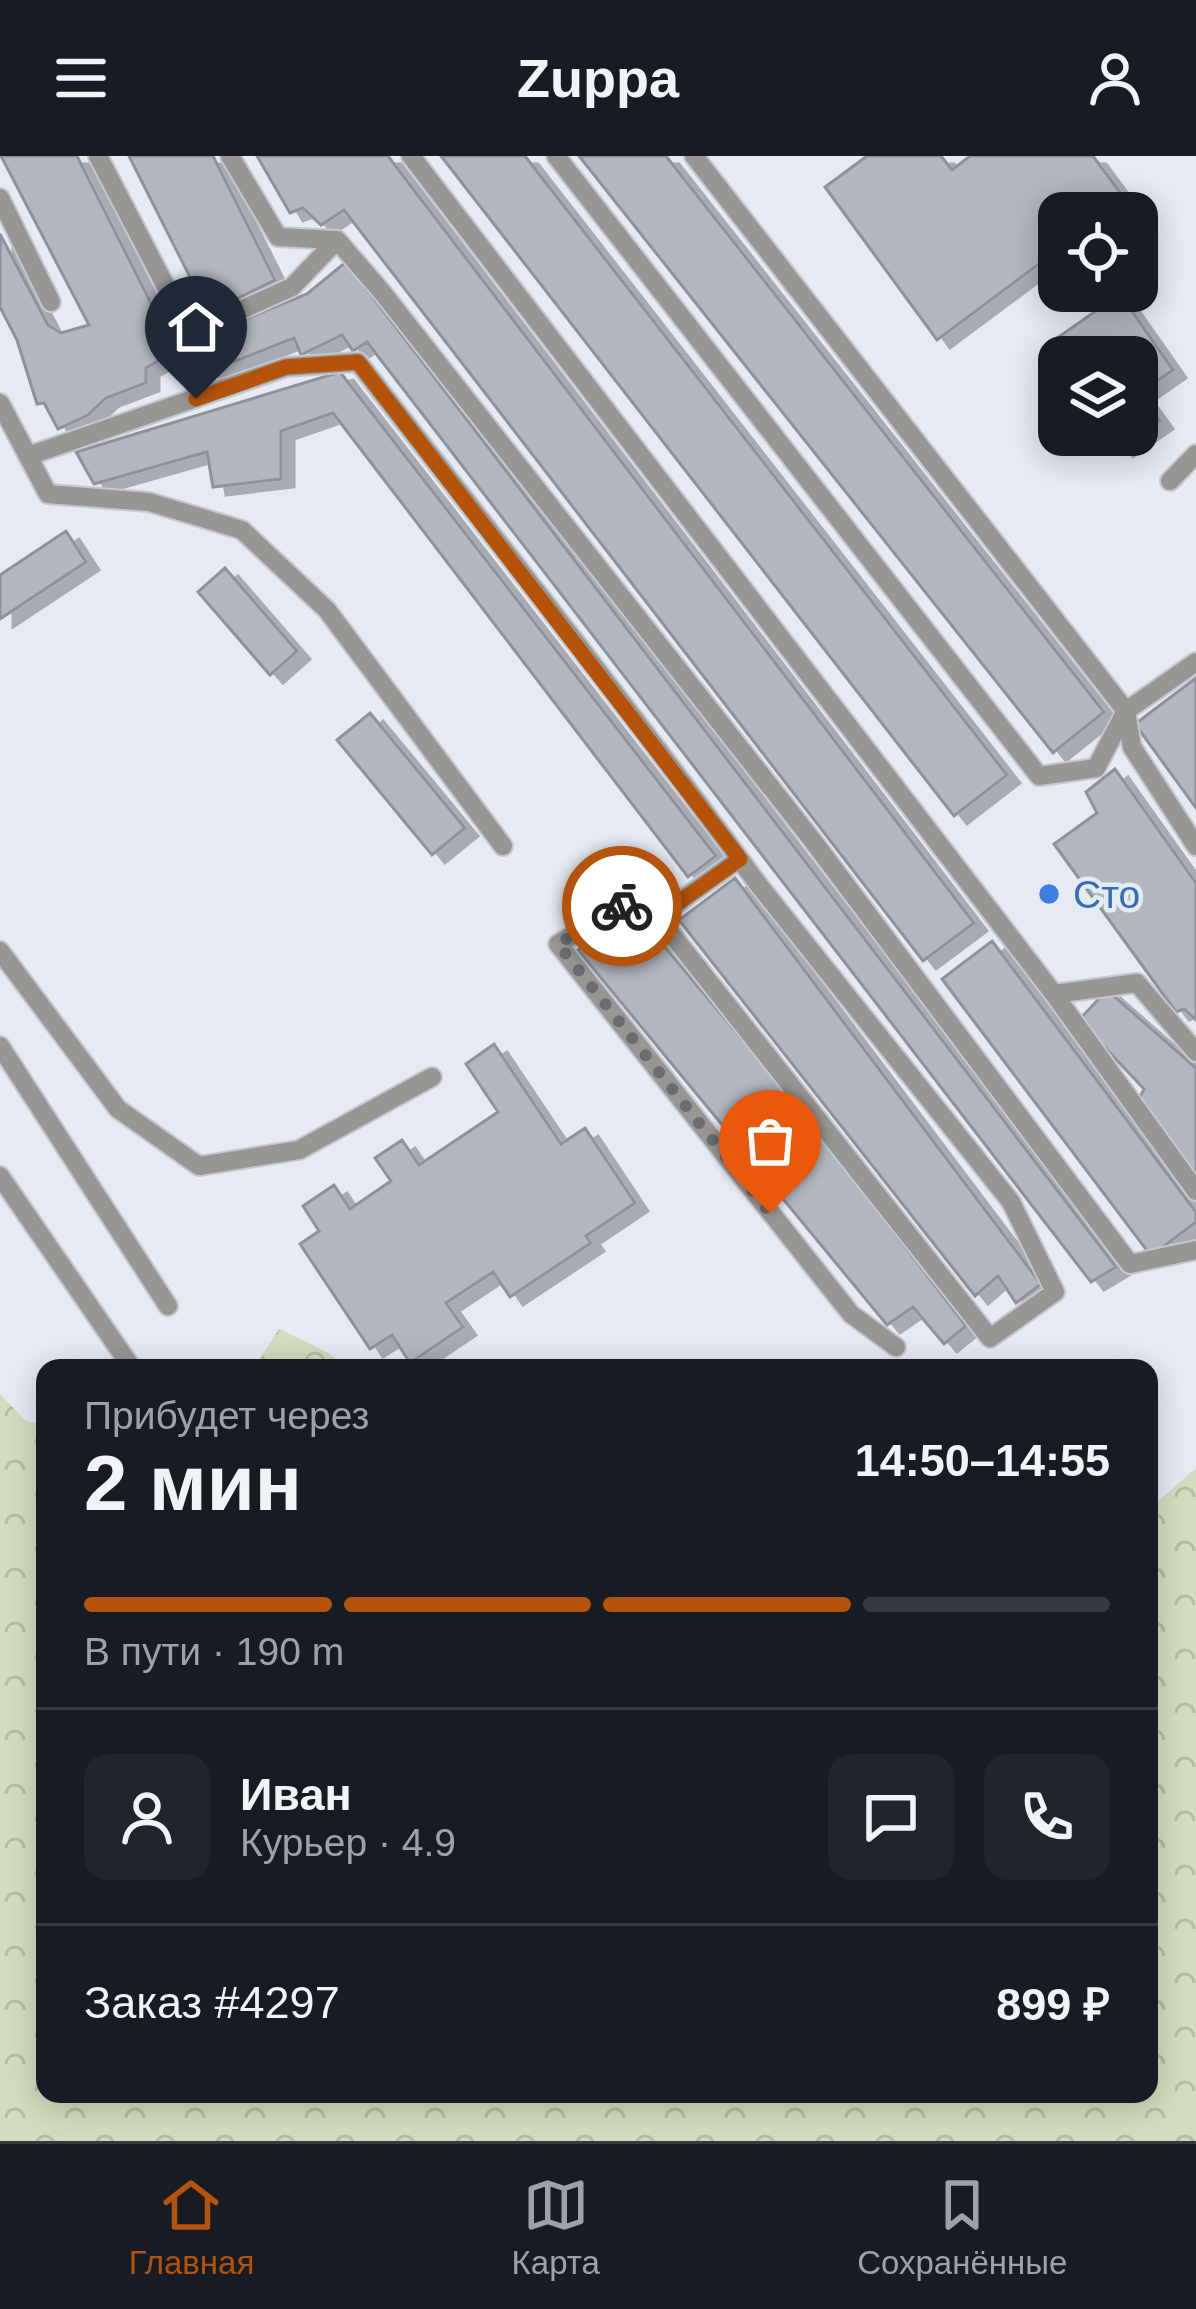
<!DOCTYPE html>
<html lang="ru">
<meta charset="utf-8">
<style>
body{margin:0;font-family:Arial,sans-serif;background:#20242c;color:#f1f3f6;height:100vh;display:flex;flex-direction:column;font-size:45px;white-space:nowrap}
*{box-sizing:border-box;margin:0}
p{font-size:39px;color:#9ea1a6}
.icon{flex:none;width:66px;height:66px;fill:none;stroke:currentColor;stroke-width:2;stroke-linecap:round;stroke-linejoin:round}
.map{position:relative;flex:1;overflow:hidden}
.side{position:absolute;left:36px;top:1203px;width:1122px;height:744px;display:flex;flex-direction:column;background:#171b24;border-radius:24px;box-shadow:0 6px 30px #0003}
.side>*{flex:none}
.controls{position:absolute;left:1038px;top:36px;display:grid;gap:24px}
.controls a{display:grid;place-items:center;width:120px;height:120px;border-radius:24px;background:#171b24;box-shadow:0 6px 30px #0003;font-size:60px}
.pin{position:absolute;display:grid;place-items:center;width:102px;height:102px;color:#fff;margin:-123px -51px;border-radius:50% 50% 50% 0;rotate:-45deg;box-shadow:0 0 12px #0007}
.pin .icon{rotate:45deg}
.courier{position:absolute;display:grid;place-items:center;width:120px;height:120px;margin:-60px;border:9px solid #b45309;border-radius:50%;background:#fff;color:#222;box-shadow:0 3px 15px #0007}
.head em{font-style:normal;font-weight:600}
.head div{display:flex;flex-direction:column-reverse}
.head{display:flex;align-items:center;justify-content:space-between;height:204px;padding:0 48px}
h1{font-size:78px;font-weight:600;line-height:90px}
.bar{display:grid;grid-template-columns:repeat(4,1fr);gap:18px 12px;align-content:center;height:144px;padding:0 48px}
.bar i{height:15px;border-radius:9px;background:#363941}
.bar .active{background:#b45309}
.bar p{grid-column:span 4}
.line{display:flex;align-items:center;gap:30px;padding:0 48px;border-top:3px solid #363941}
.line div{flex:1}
.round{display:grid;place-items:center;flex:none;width:126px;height:126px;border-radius:24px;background:#20242c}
header{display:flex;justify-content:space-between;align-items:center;height:156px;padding:0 48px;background:#171b24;font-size:54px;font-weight:600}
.tabs{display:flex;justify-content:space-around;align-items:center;height:168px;border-top:3px solid #363941;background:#171b24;font-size:33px;color:#9ea1a6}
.tabs a{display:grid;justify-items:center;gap:6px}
.tabs .active{color:#b45309}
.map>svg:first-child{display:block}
</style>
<header><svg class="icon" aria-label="menu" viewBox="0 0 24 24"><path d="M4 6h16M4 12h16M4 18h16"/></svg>Zuppa<svg class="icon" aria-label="person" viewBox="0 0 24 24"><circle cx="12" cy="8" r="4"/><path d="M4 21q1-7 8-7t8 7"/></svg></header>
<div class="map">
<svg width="1196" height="1985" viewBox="0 0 1196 1985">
<defs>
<pattern id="forest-crowns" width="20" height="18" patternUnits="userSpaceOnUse" patternTransform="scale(3)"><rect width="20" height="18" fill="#d3dcbf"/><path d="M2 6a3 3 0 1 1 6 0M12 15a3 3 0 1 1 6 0" fill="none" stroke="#b5bda4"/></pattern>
<filter id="shadow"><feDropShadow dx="13" dy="8" stdDeviation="0" flood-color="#0004"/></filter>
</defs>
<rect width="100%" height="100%" fill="#e5eaf3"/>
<!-- forest -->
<path fill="url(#forest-crowns)" d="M279 1173 329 1197 346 1212H254Z
M0 1238 26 1265 45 1270V1938H1149V1341L1156 1347 1196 1312V1985H0Z"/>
<!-- building -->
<path fill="#b2b7c0" stroke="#8e939b" stroke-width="3" filter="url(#shadow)" d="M1 0H77L175 195 146 212V227L106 242 88 259 58 273 44 247 37 248 17 184 0 151V78L48 169 61 177 89 169Z
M129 0H213L275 124 208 157Z
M257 0H388L974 767 923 805 344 54 321 69 303 52 290 57Z
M441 0H525L1007 619 954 660Z
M579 0H666L1104 556 1053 597Z
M867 0H941L952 14 970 0H1093L1125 43 1107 57H1059V93L937 184 825 31Z
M346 106 1116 1111 1091 1126 367 186 353 195 342 179 301 199 294 182 208 216 193 184 307 138Z
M1120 138 1173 214 1140 237 1160 265 1120 293 1110 279H1137V201H1059V206L1047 189Z
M340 216 716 700 688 721 333 257 281 275V323L213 331 207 296 94 328 76 296Z
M66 375 86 406 0 463V419Z
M225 412 297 495 270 519 198 436Z
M1196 522V652L1135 568Z
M370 557 465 672 432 699 337 584Z
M1115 613 1196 727V864L1184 853 1176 856 1054 688 1097 657 1086 636Z
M735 722 1041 1128 1016 1147 998 1120 975 1140 679 764Z
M637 758 789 939 966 1170 944 1188 913 1151 887 1169 578 794Z
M992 785 1196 1056V1066L1151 1100 942 823Z
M1107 834 1196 912V1021L1137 947 1144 933 1079 864Z
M494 888 561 988 585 972 635 1047 586 1080 591 1087 510 1141 493 1116 446 1147 463 1171 410 1207 392 1179 370 1193 300 1088 319 1075 303 1050 334 1029 350 1053 391 1025 375 1002 402 984 419 1009 498 956 466 908Z"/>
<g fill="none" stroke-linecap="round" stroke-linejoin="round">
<!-- lane casing -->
<g stroke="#c3c7cf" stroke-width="22">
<path id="lane" d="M98 0 190 177 292 131 337 84
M230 0 278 81 337 84 382 136 813 685 1130 1108 1196 1094
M411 0 1054 838 1196 1035
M556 0 1039 620 1096 612 1126 555 1196 506
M694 0 1126 555 1132 591 1196 690
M0 42 51 146
M0 247 48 338 149 346 242 374 327 454 503 690
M28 300 286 211 358 206C492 379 628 551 758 728L1011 1046 1055 1136 990 1182 658 761 739 703
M1170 325 1196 298
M658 761 640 739 558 788 851 1158 896 1191
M0 795 118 953 199 1010 299 994 432 921
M1054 838 1137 827 1196 896
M0 890 168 1150
M0 1020 132 1212"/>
</g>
<!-- lane -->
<use href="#lane" stroke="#989692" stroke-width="18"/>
</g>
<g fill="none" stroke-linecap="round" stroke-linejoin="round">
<!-- done -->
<path stroke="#696c71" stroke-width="12" stroke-dasharray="0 21.6" d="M622 750 558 788 770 1057"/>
<!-- route -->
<path stroke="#b45309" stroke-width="15" d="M196 243 286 211 358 206 740 703 658 761 640 739 622 750"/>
</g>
<!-- markers -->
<circle fill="#3f7fe0" stroke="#e5eaf3" stroke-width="4.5" cx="1049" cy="738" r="12"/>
<g text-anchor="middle" stroke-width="9" stroke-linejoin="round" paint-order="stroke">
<!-- shop labels -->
<g font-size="39" fill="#366cbe" stroke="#e5eaf3" text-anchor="start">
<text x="1073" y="752">Сто</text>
</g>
</g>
</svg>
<div class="controls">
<a><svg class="icon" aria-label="locate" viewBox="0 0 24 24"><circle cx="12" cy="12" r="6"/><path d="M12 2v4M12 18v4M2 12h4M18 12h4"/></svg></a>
<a><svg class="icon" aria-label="layers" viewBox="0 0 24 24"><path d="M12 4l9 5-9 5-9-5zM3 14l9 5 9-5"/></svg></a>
</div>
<div class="pin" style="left:770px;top:1057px;background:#ea580c"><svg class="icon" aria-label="bag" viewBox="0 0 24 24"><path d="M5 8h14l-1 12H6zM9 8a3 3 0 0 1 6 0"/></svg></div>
<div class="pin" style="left:196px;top:243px;background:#1f2937"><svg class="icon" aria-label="home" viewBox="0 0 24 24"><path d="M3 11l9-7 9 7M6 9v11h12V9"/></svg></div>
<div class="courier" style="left:622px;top:750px"><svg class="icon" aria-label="bike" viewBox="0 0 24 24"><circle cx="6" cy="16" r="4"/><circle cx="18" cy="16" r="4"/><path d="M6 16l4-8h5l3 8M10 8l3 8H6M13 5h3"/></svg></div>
<section class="side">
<div class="head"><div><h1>2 мин</h1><p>Прибудет через</p></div><em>14:50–14:55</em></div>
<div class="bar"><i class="active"></i><i class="active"></i><i class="active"></i><i></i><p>В пути · 190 m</p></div>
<div class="line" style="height:216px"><a class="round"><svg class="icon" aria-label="person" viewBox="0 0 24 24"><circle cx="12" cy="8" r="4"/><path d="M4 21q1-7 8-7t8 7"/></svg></a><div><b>Иван</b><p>Курьер · 4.9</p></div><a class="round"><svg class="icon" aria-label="chat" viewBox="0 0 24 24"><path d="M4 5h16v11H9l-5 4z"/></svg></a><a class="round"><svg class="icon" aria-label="phone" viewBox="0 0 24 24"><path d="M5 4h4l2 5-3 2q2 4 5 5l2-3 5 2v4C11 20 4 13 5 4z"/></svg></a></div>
<div class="line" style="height:156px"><div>Заказ #4297</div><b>899 ₽</b></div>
</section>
</div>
<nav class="tabs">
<a class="active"><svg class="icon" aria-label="home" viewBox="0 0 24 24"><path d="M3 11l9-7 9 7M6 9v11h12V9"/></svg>Главная</a>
<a><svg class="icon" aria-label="map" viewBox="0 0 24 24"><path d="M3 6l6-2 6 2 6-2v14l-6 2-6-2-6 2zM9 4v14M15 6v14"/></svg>Карта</a>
<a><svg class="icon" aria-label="saved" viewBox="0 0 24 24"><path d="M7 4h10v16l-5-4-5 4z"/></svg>Сохранённые</a>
</nav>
